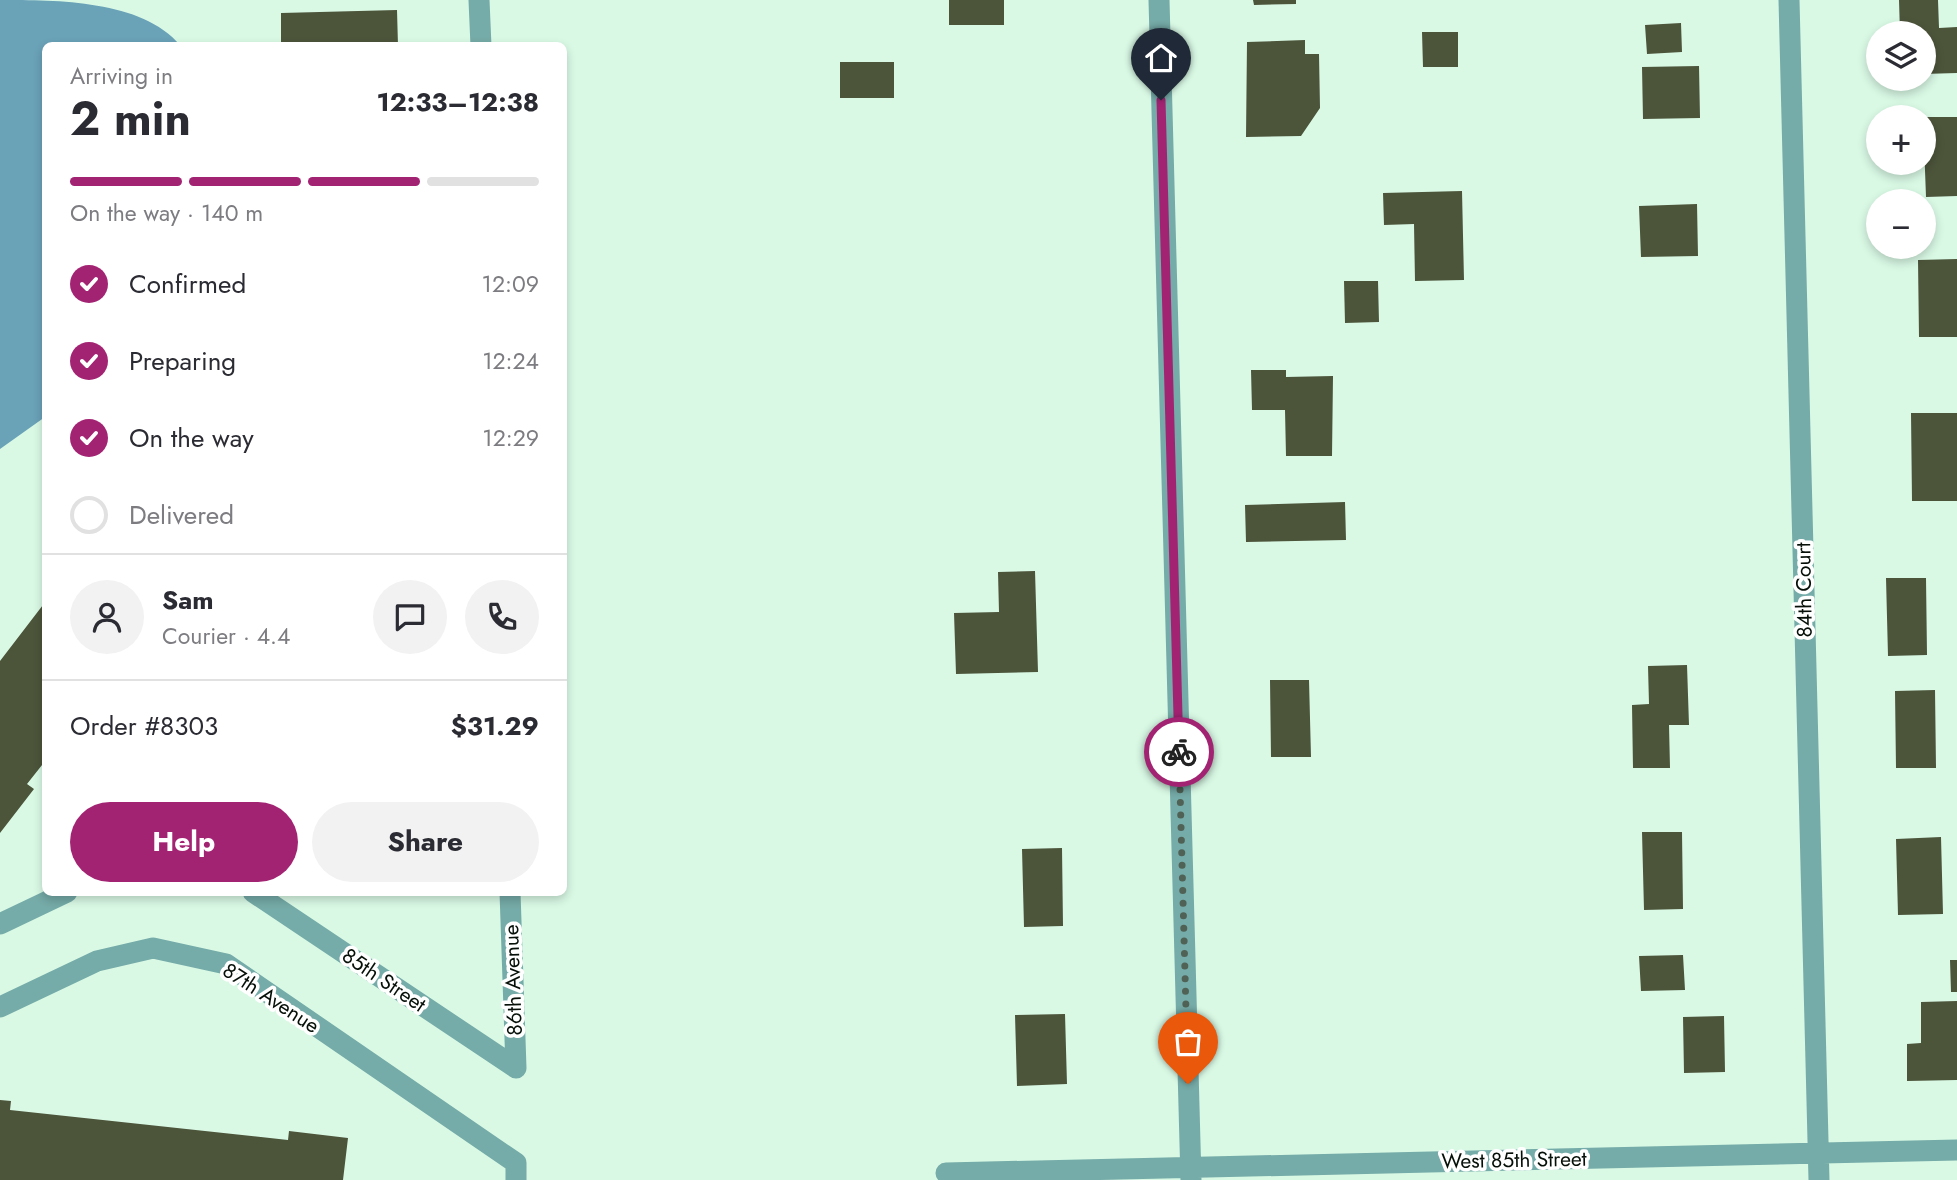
<!DOCTYPE html>
<meta charset="utf-8">
<style>
body{margin:0;font-family:Jost,sans-serif;background:#f2f2f3;color:#2b2b33;height:100vh;display:flex;flex-direction:column;font-size:26px;white-space:nowrap}
*{box-sizing:border-box;margin:0}
p{font-size:23px;color:#7c7c81}
.icon{flex:none;width:38px;height:38px;fill:none;stroke:currentColor;stroke-width:2;stroke-linecap:round;stroke-linejoin:round}
.map{position:relative;flex:1;overflow:hidden}
.drawer{position:absolute;left:42px;top:42px;width:525px;height:854px;display:flex;flex-direction:column;background:#fff;border-radius:10px;box-shadow:0 4px 10px #0003}
.drawer>*{flex:none}
.fabs{position:absolute;left:1866px;top:21px;display:grid;gap:14px}
.fabs a{display:grid;place-items:center;width:70px;height:70px;border-radius:50%;background:#fff;box-shadow:0 4px 10px #0003;font-size:35px}
.pin{position:absolute;display:grid;place-items:center;width:60px;height:60px;color:#fff;margin:-72px -30px;border-radius:50% 50% 50% 0;rotate:-45deg;box-shadow:0 0 7px #0007}
.pin .icon{rotate:45deg}
.courier{position:absolute;display:grid;place-items:center;width:70px;height:70px;margin:-35px;border:5px solid #a32373;border-radius:50%;background:#fff;color:#222;box-shadow:0 2px 9px #0007}
.overview em{font-style:normal;font-weight:700}
.overview div{display:flex;flex-direction:column-reverse}
.overview{display:flex;align-items:center;justify-content:space-between;height:119px;padding:0 28px}
h1{font-size:46px;font-weight:700;line-height:52px}
.bar{display:grid;grid-template-columns:repeat(4,1fr);gap:10px 7px;align-content:center;height:84px;padding:0 28px}
.bar i{height:9px;border-radius:5px;background:#e1e1e2}
.bar .selected{background:#a32373}
.bar p{grid-column:span 4}
.line{display:flex;align-items:center;gap:18px;padding:0 28px;border-top:2px solid #e1e1e2}
.line div{flex:1}
.round{display:grid;place-items:center;flex:none;width:74px;height:74px;border-radius:37px;background:#f2f2f3}
ol{padding:0 28px;list-style:none}
li{display:flex;align-items:center;gap:21px;height:77px}
li p{margin-inline-start:auto}
li .icon{padding:7px;border-radius:50%;background:#a32373;color:#fff;stroke-width:4}
li:last-child{color:#7c7c81}
li i{width:38px;height:38px;border:4px solid #e1e1e2;border-radius:50%}
.button{display:flex;gap:14px;margin-top:auto;padding:14px 28px}
.button a{flex:1;height:80px;border-radius:42px;background:#a32373;color:#fff;font-size:28px;font-weight:700;line-height:80px;text-align:center}
.button a+a{background:#f2f2f3;color:#2b2b33}
.map>svg:first-child{display:block}
</style>
<div class="map">
<svg width="1957" height="1180" viewBox="0 0 1957 1180">
<rect width="100%" height="100%" fill="#d9f9e5"/>
<!-- water -->
<path fill="#6aa2b8" d="M0 0C57 0 142 0 180 45L46 46 45 417 0 449Z"/>
<!-- building -->
<path fill="#4c543a" d="M949 0H1004V25H949Z
M1253 0H1296V4L1254 5Z
M1899 0H1938L1939 28 1957 27V73L1923 74V33H1900Z
M397 10 398 46H281V13Z
M1681 23 1682 52 1647 54 1645 25Z
M1422 32H1458V67H1423Z
M1305 40V54H1319L1320 108 1301 136 1246 137 1247 42Z
M840 62H894V98H840Z
M1699 66 1700 118 1643 119 1642 67Z
M1923 117H1957V196L1926 197Z
M1462 191 1464 280 1415 281 1414 224 1384 225 1383 193Z
M1697 204 1698 256 1641 257 1639 206Z
M1957 259V337H1919L1918 260Z
M1344 281H1378L1379 322 1345 323Z
M1251 370H1286V377L1333 376 1332 456H1286L1285 410H1252Z
M1911 413H1957V501H1912Z
M1345 502 1346 540 1246 542 1245 505Z
M1035 571 1038 672 956 674 954 613 999 612 998 572Z
M1886 578H1926L1927 655 1888 656Z
M46 601V760L27 784 34 789 0 833V661Z
M1687 665 1689 725H1669L1670 768H1633L1632 705 1649 704 1648 666Z
M1270 680H1309L1311 757H1271Z
M1935 690 1936 768H1896L1895 691Z
M1642 832H1682L1683 909 1644 910Z
M1941 837 1943 914 1898 915 1896 839Z
M1062 848 1063 926 1024 927 1022 849Z
M1683 955 1685 990 1641 991 1639 956Z
M1950 960H1957V992H1951Z
M1957 1001V1080L1907 1081V1044L1921 1043V1002Z
M1065 1014 1067 1084 1017 1086 1015 1015Z
M1724 1016 1725 1072 1684 1073 1683 1017Z
M0 1100 11 1101 10 1110 288 1140 289 1131 348 1138 343 1180H0Z"/>
<g fill="none" stroke-linecap="round" stroke-linejoin="round">
<!-- minor -->
<path stroke="#75aba8" stroke-width="21" d="M479 0 481 46
M1159 0 1191 1180
M1789 0 1819 1180
M253 892 516 1068
M510 892 516 1068
M0 924 67 892
M0 1007 97 961 153 948 226 964 516 1163V1180
M946 1173 1957 1150"/>
</g>
<g fill="none" stroke-linecap="round" stroke-linejoin="round">
<!-- done -->
<path stroke="#506256" stroke-width="7" stroke-dasharray="0 12.6" d="M1179 752 1188 1084"/>
<!-- route -->
<path stroke="#a32373" stroke-width="9" d="M1161 100 1179 752"/>
</g>
<g text-anchor="middle" stroke-width="7" stroke-linejoin="round" paint-order="stroke">
<!-- street labels -->
<g font-size="21" fill="#061009" stroke="#fff">
<text transform="translate(1804 590) rotate(-91)" y="7">84th Court</text>
<text transform="translate(384 980) rotate(34)" y="7">85th Street</text>
<text transform="translate(513 980) rotate(-92)" y="7">86th Avenue</text>
<text transform="translate(271 998) rotate(33)" y="7">87th Avenue</text>
<text transform="translate(1514 1160) rotate(-1)" y="7">West 85th Street</text>
</g>
</g>
</svg>
<div class="fabs">
<a><svg class="icon" aria-label="layers" viewBox="0 0 24 24"><path d="M12 4l9 5-9 5-9-5zM3 14l9 5 9-5"/></svg></a>
<a>+</a>
<a>−</a>
</div>
<div class="pin" style="left:1188px;top:1084px;background:#ea580c"><svg class="icon" aria-label="bag" viewBox="0 0 24 24"><path d="M5 8h14l-1 12H6zM9 8a3 3 0 0 1 6 0"/></svg></div>
<div class="pin" style="left:1161px;top:100px;background:#1f2937"><svg class="icon" aria-label="home" viewBox="0 0 24 24"><path d="M3 11l9-7 9 7M6 9v11h12V9"/></svg></div>
<div class="courier" style="left:1179px;top:752px"><svg class="icon" aria-label="bike" viewBox="0 0 24 24"><circle cx="6" cy="16" r="4"/><circle cx="18" cy="16" r="4"/><path d="M6 16l4-8h5l3 8M10 8l3 8H6M13 5h3"/></svg></div>
<section class="drawer">
<div class="overview"><div><h1>2 min</h1><p>Arriving in</p></div><em>12:33–12:38</em></div>
<div class="bar"><i class="selected"></i><i class="selected"></i><i class="selected"></i><i></i><p>On the way · 140 m</p></div>
<ol>
<li><svg class="icon" aria-label="check" viewBox="0 0 24 24"><path d="M5 12l5 5 9-10"/></svg>Confirmed<p>12:09</p></li>
<li><svg class="icon" aria-label="check" viewBox="0 0 24 24"><path d="M5 12l5 5 9-10"/></svg>Preparing<p>12:24</p></li>
<li><svg class="icon" aria-label="check" viewBox="0 0 24 24"><path d="M5 12l5 5 9-10"/></svg>On the way<p>12:29</p></li>
<li><i></i>Delivered</li>
</ol>
<div class="line" style="height:126px"><a class="round"><svg class="icon" aria-label="person" viewBox="0 0 24 24"><circle cx="12" cy="8" r="4"/><path d="M4 21q1-7 8-7t8 7"/></svg></a><div><b>Sam</b><p>Courier · 4.4</p></div><a class="round"><svg class="icon" aria-label="chat" viewBox="0 0 24 24"><path d="M4 5h16v11H9l-5 4z"/></svg></a><a class="round"><svg class="icon" aria-label="phone" viewBox="0 0 24 24"><path d="M5 4h4l2 5-3 2q2 4 5 5l2-3 5 2v4C11 20 4 13 5 4z"/></svg></a></div>
<div class="line" style="height:91px"><div>Order #8303</div><b>$31.29</b></div>
<div class="button"><a>Help</a><a>Share</a></div>
</section>
</div>
